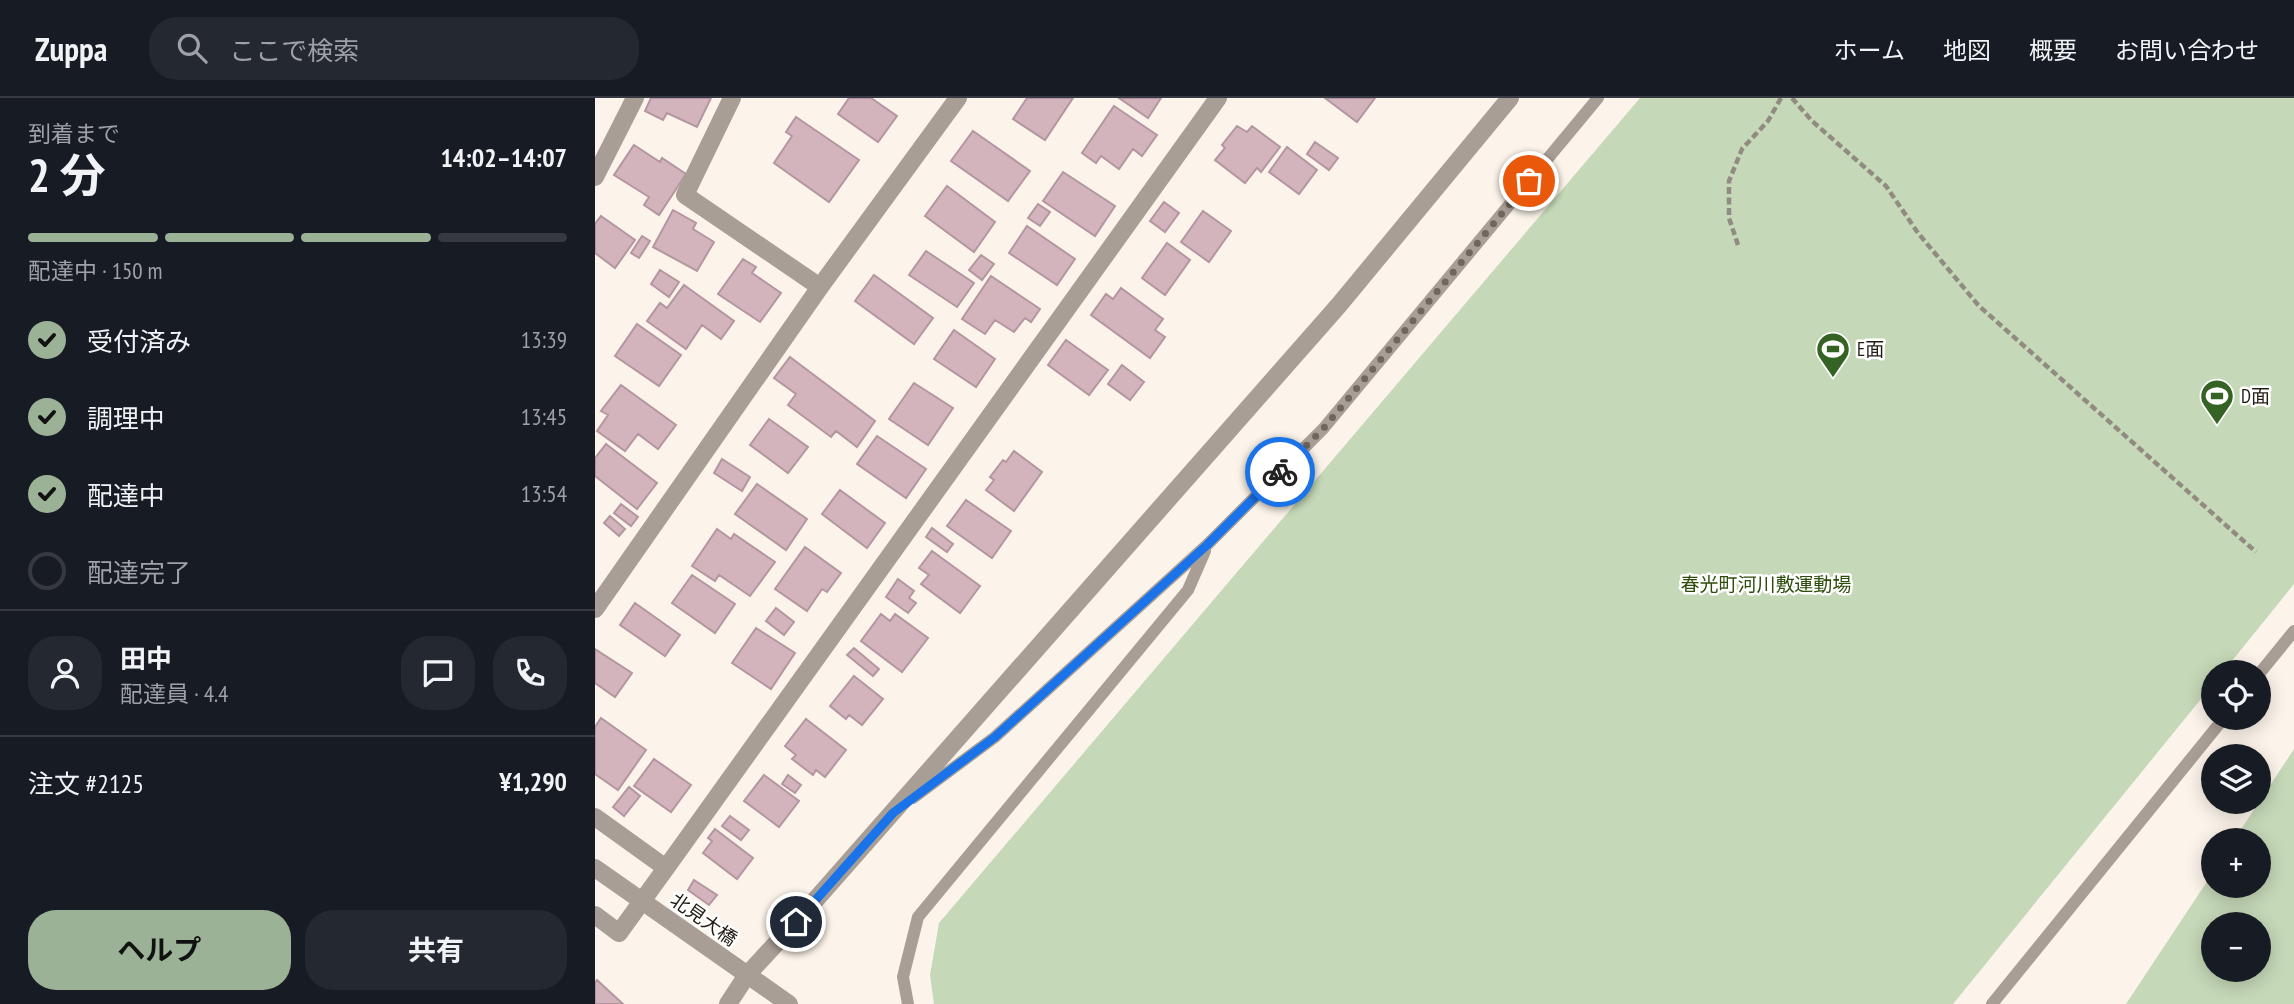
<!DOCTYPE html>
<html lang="ja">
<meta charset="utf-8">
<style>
body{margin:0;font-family:"PT Sans Narrow","Noto Sans JP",sans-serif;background:#242831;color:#f1f3f6;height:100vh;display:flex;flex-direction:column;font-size:26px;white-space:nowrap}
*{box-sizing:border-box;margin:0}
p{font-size:23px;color:#9ea1a6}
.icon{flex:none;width:38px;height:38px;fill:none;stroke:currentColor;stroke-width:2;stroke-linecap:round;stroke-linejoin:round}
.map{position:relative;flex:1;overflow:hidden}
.drawer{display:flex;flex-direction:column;background:#171b24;width:595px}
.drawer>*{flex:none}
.controls{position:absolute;left:1606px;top:562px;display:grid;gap:14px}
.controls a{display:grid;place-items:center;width:70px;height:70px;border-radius:50%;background:#171b24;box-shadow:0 4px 18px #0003;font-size:35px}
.pin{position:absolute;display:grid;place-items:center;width:60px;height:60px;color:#fff;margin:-30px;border:4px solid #fff;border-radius:50%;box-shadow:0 2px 7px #0007}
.courier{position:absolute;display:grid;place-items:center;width:70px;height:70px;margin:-35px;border:5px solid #1a73e8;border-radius:50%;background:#fff;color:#222;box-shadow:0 2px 9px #0007}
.headline em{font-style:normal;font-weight:700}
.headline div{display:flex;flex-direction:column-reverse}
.headline{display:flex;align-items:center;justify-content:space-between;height:119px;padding:0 28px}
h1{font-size:46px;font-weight:700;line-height:52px}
.bar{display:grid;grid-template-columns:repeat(4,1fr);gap:10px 7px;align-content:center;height:84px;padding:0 28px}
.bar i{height:9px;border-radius:5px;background:#363941}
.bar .on{background:#9cb297}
.bar p{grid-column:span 4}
.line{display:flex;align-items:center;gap:18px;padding:0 28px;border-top:2px solid #363941}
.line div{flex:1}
.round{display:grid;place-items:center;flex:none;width:74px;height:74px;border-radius:28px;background:#242831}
ol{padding:0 28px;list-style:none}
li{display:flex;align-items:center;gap:21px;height:77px}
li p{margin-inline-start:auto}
li .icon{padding:7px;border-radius:50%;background:#9cb297;color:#111;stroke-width:4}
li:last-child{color:#9ea1a6}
li i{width:38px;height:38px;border:4px solid #363941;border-radius:50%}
.button{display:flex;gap:14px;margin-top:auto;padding:14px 28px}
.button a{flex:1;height:80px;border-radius:28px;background:#9cb297;color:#111;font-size:28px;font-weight:700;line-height:80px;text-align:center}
.button a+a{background:#242831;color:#f1f3f6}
header{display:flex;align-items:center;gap:42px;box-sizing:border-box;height:98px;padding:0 35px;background:#171b24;border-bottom:2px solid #363941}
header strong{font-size:33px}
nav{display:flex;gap:38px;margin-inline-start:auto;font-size:24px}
.search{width:490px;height:63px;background:#242831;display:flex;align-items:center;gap:18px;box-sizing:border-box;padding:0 24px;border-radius:28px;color:#9ea1a6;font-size:26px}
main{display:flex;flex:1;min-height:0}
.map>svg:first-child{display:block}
</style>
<header>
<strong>Zuppa</strong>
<div class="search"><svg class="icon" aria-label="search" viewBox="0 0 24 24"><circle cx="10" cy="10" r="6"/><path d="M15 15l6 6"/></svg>ここで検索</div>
<nav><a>ホーム</a><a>地図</a><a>概要</a><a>お問い合わせ</a></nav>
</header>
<main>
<section class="drawer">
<div class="headline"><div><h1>2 分</h1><p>到着まで</p></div><em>14:02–14:07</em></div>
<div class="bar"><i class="on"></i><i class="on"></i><i class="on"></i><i></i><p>配達中 · 150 m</p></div>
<ol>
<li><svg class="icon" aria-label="check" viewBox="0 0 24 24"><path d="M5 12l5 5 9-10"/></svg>受付済み<p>13:39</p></li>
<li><svg class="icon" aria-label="check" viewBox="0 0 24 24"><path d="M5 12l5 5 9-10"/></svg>調理中<p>13:45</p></li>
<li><svg class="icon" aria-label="check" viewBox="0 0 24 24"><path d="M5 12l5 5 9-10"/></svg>配達中<p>13:54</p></li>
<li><i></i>配達完了</li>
</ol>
<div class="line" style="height:126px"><a class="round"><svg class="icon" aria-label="person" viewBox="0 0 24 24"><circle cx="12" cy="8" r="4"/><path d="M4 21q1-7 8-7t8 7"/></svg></a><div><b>田中</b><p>配達員 · 4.4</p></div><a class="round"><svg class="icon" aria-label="chat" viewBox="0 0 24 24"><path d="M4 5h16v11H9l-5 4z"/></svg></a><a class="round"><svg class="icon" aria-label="phone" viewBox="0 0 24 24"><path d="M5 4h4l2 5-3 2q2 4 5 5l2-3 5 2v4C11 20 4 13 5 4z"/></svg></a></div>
<div class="line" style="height:91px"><div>注文 #2125</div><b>¥1,290</b></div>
<div class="button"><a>ヘルプ</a><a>共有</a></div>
</section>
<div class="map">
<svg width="1699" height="906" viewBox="0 0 1699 906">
<rect width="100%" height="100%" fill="#fcf4ea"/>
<!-- green -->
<path fill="#c5d8b7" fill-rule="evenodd" d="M1045 0H1699V486L1628 574H1619V585L1358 906H339L335 877 344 825Z
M1699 651V906H1531L1619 773V788H1664V742H1639ZM1664 826V872H1619V826Z"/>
<!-- building -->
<path fill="#d3b4bd" stroke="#b496a0" stroke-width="2" d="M56 0H116L102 29 72 15 68 22 50 13Z
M254 0H276L302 18 283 44 243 16Z
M432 0H478L450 42 418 21Z
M524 0H566L553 20Z
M730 0H780L762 24Z
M519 8 562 37 547 58 538 51 524 71 506 58 501 65 487 55Z
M201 19 264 62 234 104 179 65 197 38 191 34Z
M642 28 652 34 657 28 685 49 666 74 662 70 650 85 620 62 630 50 627 47Z
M378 33 435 73 413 103 356 63Z
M720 44 743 60 734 72 712 56Z
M39 47 65 64 67 60 91 76 64 117 49 107 54 99 19 77Z
M692 49 722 72 704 96 674 74Z
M468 74 520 108 500 138 448 103Z
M352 88 400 124 379 154 330 118Z
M569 104 584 115 570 134 555 123Z
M443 106 455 114 445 128 433 120Z
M78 112 101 125 98 131 119 144 102 173 58 149Z
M608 113 636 133 614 164 586 144Z
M6 118 40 142 20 170 0 155V126Z
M432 128 480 161 462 187 414 155Z
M47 138 55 143 44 160 36 155Z
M572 145 595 162 570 197 547 180Z
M331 153 379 185 362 209 314 177Z
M386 157 399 166 387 182 374 172Z
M148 161 161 169 157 175 186 195 165 224 123 196Z
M65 172 84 184 74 199 56 186Z
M279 177 338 220 319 246 260 203Z
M396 178 445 211 436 224 430 220 419 234 400 222 390 236 367 221Z
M89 187 139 223 126 241 107 227 91 251 52 223 65 205 72 210Z
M526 190 568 221 560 232 570 239 555 260 496 217 511 196 518 201Z
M42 226 86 257 64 288 20 258Z
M359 232 400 261 381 289 339 261Z
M471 242 513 272 494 297 453 267Z
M195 259 280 323 262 349 241 333 236 339 193 307 201 296 179 280Z
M527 267 549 284 535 302 513 286Z
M319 285 358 310 333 347 294 321Z
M26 287 81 327 63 351 43 336 30 353 2 333 13 317 6 313Z
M174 321 213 349 193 375 155 347Z
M282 338 331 371 311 400 262 366Z
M11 346 62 385 42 411 0 378V360Z
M419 353 447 374 419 413 391 392 399 382 395 379 408 362 411 364Z
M127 361 155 379 147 393 119 375Z
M162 386 212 421 191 452 140 416Z
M245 392 290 425 272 450 227 416Z
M371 402 416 433 397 460 352 428Z
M26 406 43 419 36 428 19 415Z
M15 418 30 431 24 438 9 425Z
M337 430 358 446 352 454 331 439Z
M122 431 136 441 139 436 180 464 155 498 124 477 120 483 97 468Z
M210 449 246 475 232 494 227 491 212 513 180 491Z
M337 453 385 488 365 515 326 486 334 477 324 470Z
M97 477 140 506 120 535 77 505Z
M303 481 319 493 314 500 321 505 313 515 291 499Z
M40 505 85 537 70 558 25 527Z
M181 510 199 524 189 537 171 523Z
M286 516 295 523 300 516 333 540 307 574 266 543Z
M161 530 200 555 176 591 137 565Z
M259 550 284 571 278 578 252 557Z
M0 551 37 575 20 599 0 585Z
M259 578 288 601 267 627 254 617 251 621 235 608Z
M6 620 51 652 23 692 0 676V629Z
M211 621 251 652 230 679 221 672 218 677 197 661 201 657 190 648Z
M59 661 96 687 76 714 39 688Z
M169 677 204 703 184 729 149 703Z
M193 677 206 687 200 695 187 686Z
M34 689 45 698 29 718 18 709Z
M135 718 154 732 146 742 127 728Z
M120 731 158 760 142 781 108 755 117 743 113 740Z
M99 782 122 797 114 807 93 792Z
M2 882 28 906H0V885Z"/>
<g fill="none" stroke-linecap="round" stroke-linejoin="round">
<!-- path -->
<path stroke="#928b82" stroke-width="4.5" stroke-dasharray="7 3.5" stroke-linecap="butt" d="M1197 0 1217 23 1291 88 1323 135 1384 208 1661 454
M1143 147 1134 120V83L1147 51 1173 23 1186 0"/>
<!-- service -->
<path stroke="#a99e96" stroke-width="12" d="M1664 576 1699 533
M318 700 400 639 612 447 728 331 1003 0
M313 906 308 879 323 819 593 492 610 453
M1397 906 1629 620"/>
<!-- minor -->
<path stroke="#a99e96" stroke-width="18" d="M137 0 90 97 225 189
M0 79 40 0
M0 511 225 189 363 0
M0 719 71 770 623 0
M0 817 24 835 71 770
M133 906 152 877 201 824 744 207 915 0"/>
<!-- tertiary -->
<path stroke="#a99e96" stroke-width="18" d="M0 770 194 906"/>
</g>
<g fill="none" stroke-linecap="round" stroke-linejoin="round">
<!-- done -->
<path stroke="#6e675e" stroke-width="7" stroke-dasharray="0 12.6" d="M685 374 728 331 934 83"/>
<!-- route -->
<path stroke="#1a73e8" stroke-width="9" d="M201 824 298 715 400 639 612 447 685 374"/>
</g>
<!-- icons -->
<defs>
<g id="stadium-pin" transform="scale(1.75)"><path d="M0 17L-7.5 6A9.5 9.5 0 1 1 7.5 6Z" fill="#356323" stroke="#fff"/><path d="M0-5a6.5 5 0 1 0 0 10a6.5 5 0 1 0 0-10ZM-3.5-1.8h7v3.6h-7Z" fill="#fff"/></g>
</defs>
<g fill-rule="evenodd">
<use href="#stadium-pin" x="1238" y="251"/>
<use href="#stadium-pin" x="1622" y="298"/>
</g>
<g text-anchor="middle" stroke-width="5" stroke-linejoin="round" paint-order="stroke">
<!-- poi labels -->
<g font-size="19" fill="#221b13" stroke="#fff" text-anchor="start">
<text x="1262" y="258">E面</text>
<text x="1646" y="305">D面</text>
</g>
<!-- park labels -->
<g font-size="19" fill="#2e4c0b" stroke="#fff">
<text x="1171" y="493">春光町河川敷運動場</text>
</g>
<!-- street labels -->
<g font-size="19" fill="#221b13" stroke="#fff">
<text transform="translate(109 821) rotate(35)" y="7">北見大橋</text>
</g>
</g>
</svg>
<div class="controls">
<a><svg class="icon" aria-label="locate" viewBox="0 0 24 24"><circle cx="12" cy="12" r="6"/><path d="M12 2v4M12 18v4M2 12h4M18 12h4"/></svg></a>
<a><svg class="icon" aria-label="layers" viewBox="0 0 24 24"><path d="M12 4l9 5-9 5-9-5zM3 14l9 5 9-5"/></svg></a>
<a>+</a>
<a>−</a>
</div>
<div class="pin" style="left:934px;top:83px;background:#ea580c"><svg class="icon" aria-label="bag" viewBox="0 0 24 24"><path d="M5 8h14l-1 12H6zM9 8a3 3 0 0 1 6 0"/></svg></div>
<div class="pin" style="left:201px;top:824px;background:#1f2937"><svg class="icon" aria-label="home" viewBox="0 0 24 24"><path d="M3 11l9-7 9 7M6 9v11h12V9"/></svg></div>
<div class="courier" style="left:685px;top:374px"><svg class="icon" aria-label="bike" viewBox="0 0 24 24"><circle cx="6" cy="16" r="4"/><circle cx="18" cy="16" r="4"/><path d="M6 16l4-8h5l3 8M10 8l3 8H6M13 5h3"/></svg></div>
</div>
</main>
